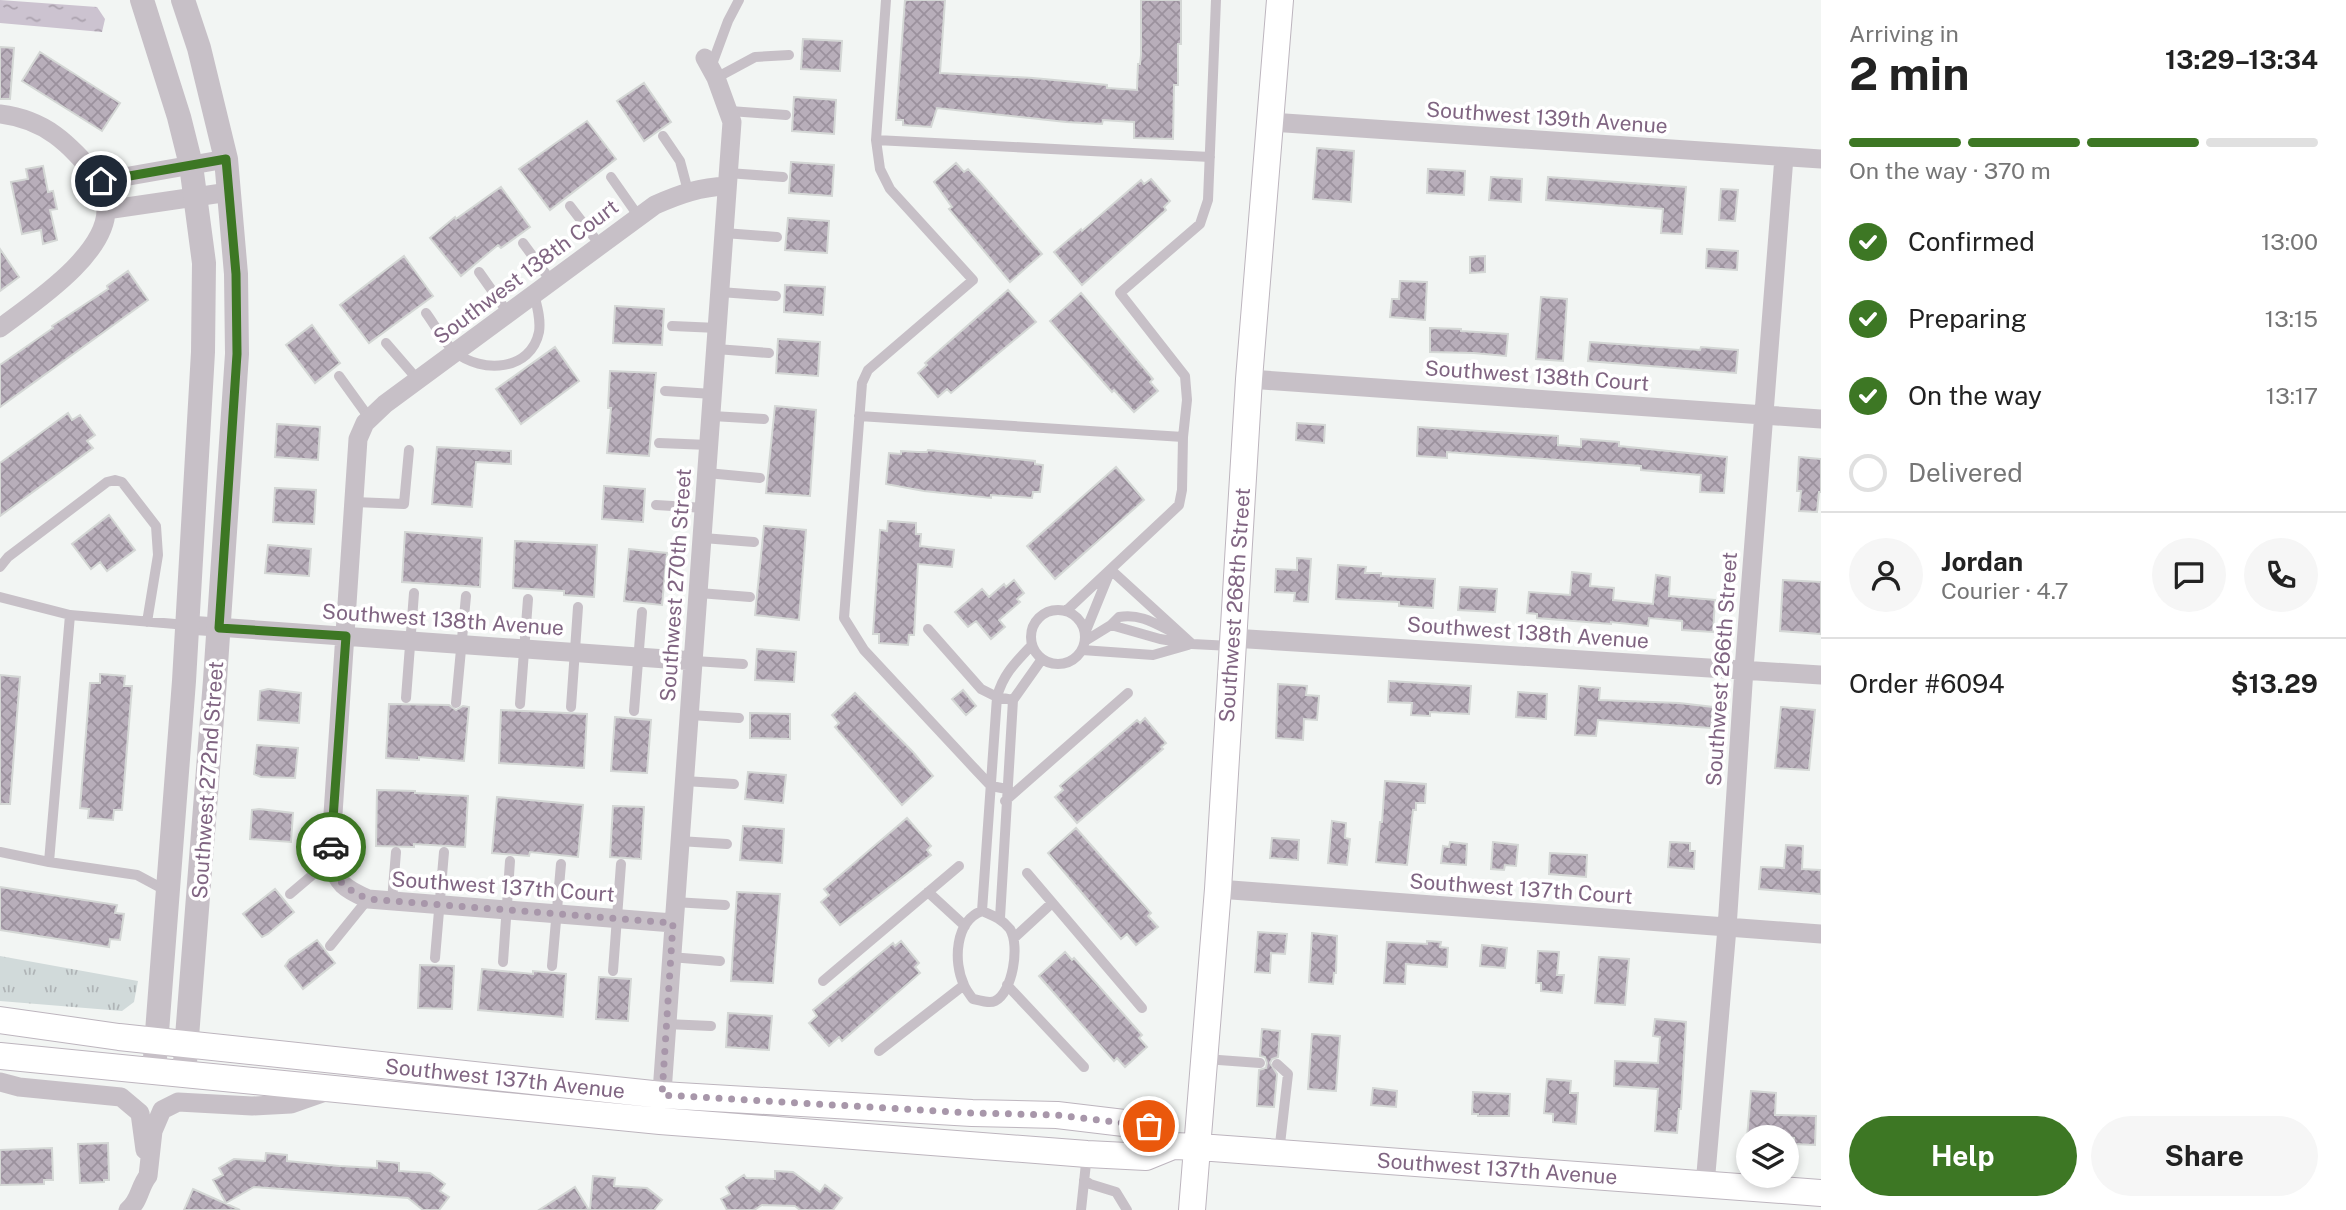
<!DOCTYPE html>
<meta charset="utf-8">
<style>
body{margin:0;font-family:"Public Sans",sans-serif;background:#f6f6f6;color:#222;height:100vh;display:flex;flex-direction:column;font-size:26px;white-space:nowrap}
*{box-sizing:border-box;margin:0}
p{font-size:23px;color:#767676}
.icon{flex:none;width:38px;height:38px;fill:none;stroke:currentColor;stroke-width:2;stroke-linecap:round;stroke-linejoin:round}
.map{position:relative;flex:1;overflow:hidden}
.panel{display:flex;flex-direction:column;background:#fff;width:525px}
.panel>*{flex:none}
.fabs{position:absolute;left:1736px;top:1125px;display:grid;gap:14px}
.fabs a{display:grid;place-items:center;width:63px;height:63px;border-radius:50%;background:#fff;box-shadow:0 4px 10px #0003;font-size:35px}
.pin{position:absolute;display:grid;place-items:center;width:60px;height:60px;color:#fff;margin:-30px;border:4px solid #fff;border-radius:50%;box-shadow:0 2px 7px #0007}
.courier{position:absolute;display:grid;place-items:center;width:70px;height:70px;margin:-35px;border:5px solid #3d7724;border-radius:50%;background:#fff;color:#222;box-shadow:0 2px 9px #0007}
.overview em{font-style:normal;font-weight:700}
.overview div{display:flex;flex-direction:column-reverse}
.overview{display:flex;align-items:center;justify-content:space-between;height:119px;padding:0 28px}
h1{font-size:46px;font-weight:700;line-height:52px}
.bar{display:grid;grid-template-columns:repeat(4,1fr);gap:10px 7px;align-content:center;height:84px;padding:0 28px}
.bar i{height:9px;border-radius:5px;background:#e0e0e0}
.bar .on{background:#3d7724}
.bar p{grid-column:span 4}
.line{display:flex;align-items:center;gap:18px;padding:0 28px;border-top:2px solid #e0e0e0}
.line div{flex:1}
.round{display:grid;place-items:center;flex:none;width:74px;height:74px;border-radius:37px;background:#f6f6f6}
ol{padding:0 28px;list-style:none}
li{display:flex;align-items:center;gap:21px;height:77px}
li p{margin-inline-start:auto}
li .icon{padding:7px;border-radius:50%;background:#3d7724;color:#fff;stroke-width:4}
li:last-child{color:#767676}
li i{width:38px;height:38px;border:4px solid #e0e0e0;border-radius:50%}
.action{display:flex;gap:14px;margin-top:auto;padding:14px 28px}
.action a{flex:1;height:80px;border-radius:42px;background:#3d7724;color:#fff;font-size:28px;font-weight:700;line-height:80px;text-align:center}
.action a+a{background:#f6f6f6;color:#222}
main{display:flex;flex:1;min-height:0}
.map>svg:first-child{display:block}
</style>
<main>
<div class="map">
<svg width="1821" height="1210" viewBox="0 0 1821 1210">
<defs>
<pattern id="grass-tufts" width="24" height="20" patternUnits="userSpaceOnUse" patternTransform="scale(1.75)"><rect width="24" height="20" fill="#d1dada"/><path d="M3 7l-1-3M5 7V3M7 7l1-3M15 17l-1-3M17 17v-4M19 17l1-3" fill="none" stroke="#afb4b6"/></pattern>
<pattern id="water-ripples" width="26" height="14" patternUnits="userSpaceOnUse" patternTransform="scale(1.75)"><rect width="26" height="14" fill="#ccc3d0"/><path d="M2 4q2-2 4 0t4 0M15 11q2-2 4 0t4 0" fill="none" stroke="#aba2ae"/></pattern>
<pattern id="building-cross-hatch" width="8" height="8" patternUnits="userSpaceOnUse" patternTransform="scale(1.75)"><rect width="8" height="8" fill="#b8aeba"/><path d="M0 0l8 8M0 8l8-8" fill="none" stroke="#9b919d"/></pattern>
</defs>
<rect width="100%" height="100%" fill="#f2f5f3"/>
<!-- grass -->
<path fill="url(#grass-tufts)" d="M0 956 138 981 134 1002 122 1011 0 1001Z"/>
<!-- water -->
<path fill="url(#water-ripples)" d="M0 0 97 7 105 19 102 32 0 23Z"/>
<!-- building -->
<path fill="url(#building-cross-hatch)" stroke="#d4d7d5" stroke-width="2" d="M905 0H945L940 73 1033 78 1107 85V88L1137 90 1138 64H1140L1141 55V0H1181V44H1178V85H1174L1173 139 1134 138V122L1103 120 1102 124 1066 122 937 108 931 127 903 125V120H896Z
M803 39 842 41 840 71 801 69Z
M0 47 14 48 10 99H0Z
M40 52 120 103 102 131 22 81Z
M644 83 671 122 644 141 617 101Z
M794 97 836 100 834 134 792 131Z
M587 121 616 159 550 210 519 169Z
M1317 148 1354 151 1351 202 1313 199Z
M791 162 834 165 832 196 789 193Z
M956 163 964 172 968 169 981 183 1042 254 1010 282 949 209 952 207 934 182Z
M43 166 48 192 53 191 57 209 50 210 57 240 43 244 41 230 22 234 11 182 28 179 26 169Z
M1428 169 1465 171 1464 195 1427 193Z
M1491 177 1522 179 1521 202 1489 200Z
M1548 177 1686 187 1682 234 1661 233 1663 209 1546 200Z
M1151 179 1170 201 1164 207 1166 210 1082 285 1054 252 1081 229 1082 231 1141 180 1144 184Z
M501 187 530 227 501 248 498 245 461 276 430 238 455 217 456 219Z
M1721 189 1738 190 1735 221 1719 220Z
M788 218 829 221 827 253 785 250Z
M0 249 19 277 0 291Z
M1707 249 1738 251 1737 270 1706 268Z
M404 256 433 296 369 343 340 305Z
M1485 256V272L1470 273V257Z
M128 271 148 300 0 407V365L53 328 52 326 108 289 107 286Z
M1400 281 1427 282 1425 320 1390 317 1392 299H1399Z
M785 285 825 287 823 315 784 312Z
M1008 290 1036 322 951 393 947 389 938 397 918 373 927 365 925 363Z
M1081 293 1153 379 1150 382 1158 391 1134 412 1114 390 1112 392 1050 321Z
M1541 297 1567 299 1563 361 1536 359Z
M615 306 664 309 662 345 613 343Z
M312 325 340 363 315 383 286 345Z
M1430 328 1461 329V331L1508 334 1506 356 1474 353 1430 352Z
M778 339 820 342 818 376 776 373Z
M1590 342 1700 350 1701 347 1738 350 1736 373 1588 361Z
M555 347 579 381 521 424 496 389Z
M610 371 656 373 649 456 607 453 611 408H608Z
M775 406 816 410 810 496 766 493Z
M68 413 72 420 80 415 95 435 87 441 93 448 0 516V463Z
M1297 423 1325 425 1324 443 1296 440Z
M277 424 320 427 318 460 275 457Z
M1418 427 1558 436V445L1581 447V439L1619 442V446L1727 457 1724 493 1700 492 1701 475 1641 470V466L1447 452V458L1417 456Z
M437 447 511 451V464L476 462 472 507 432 504Z
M928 450 1035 461V464L1043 465 1040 492H1033L1032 498 991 495V498L924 491 886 484 889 453 901 454V451L918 452H927Z
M1799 457 1821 459V492H1819L1817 512 1799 511 1801 491H1797Z
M1116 467 1144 500 1055 579 1027 546Z
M604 486 645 489 643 522 602 519Z
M275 488 316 490 314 524 273 522Z
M109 515 135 550 107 571 100 562 91 569 72 544Z
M888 521 916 523V534H921L920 546 954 550 952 567 918 564 914 635H909L908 645 879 643V634H873L880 530 887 531Z
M764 526 806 530 799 620 755 615Z
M405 532 482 538 480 587 402 582Z
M515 541 597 545 594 597 564 595V591L513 588Z
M268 545 311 549 309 576 265 573Z
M629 549 667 553 662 605 624 601Z
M1297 558 1311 559 1308 602 1294 601 1295 593 1275 592 1276 569 1297 570Z
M1338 565 1366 567 1365 573H1381V576L1435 579 1433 608 1399 606V602L1336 599Z
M1572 572 1591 574 1590 586 1614 588 1613 600 1653 604 1656 575 1670 577 1669 596 1715 600 1713 632 1682 630V621L1649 618 1648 626 1611 622V624L1537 618V614L1527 613 1529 592 1570 595Z
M1014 580 1024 593 1017 599 1020 602 999 620 1005 627 991 639 976 621 968 627 955 612 982 589 989 597 1004 584 1006 587Z
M1783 580 1821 582V634L1780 631Z
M1460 587 1497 589 1495 612 1458 610Z
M757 649 796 652 794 682 755 680Z
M100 674 125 676 124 686H132L122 810H114L113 820 88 818 89 809 80 808 90 683H100Z
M0 675 20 677 10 804H0Z
M1389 681 1471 686 1469 714 1430 712V716L1411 715 1412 703 1388 702Z
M1278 684 1307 686 1306 695 1319 696 1317 720 1304 719 1303 740 1276 738Z
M1579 686 1600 688 1599 700 1679 703 1713 707 1711 728 1598 720 1596 736 1575 735Z
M268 689 301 693 299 723 258 720 260 691Z
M963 690 976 706 966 715 952 699Z
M1518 692 1547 694 1546 719 1516 717Z
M855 693 913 752 933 776 902 805 835 727 839 723 832 715Z
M389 704 449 705 456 710 463 706 469 707 464 761 419 757V760L386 758Z
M1781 707 1815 710 1809 770 1775 768Z
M501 710 587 714 584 768 499 763Z
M750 713 790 714V739L750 738Z
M615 717 651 720 647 773 611 771Z
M1145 718 1166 743 1161 747 1163 749 1077 823 1055 797 1063 790 1060 786 1137 720 1140 723Z
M257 745 298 748 295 778 261 777 254 774Z
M748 772 786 775 783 803 745 799Z
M1385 781 1426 784 1425 803H1416V810H1413L1407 865 1376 862 1380 822H1382Z
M377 790 415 791V793L468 796 465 847 414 844V847L376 846Z
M497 797 583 805 578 857 530 852 529 856 492 853Z
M613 806 644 807 641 859 610 857Z
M259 809 293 813 291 842 250 839 252 810Z
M907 818 931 846 927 850 931 855 840 925 821 902 829 895 824 889Z
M1332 821 1346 823 1345 838 1350 839 1347 865 1328 863Z
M743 826 784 829 782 863 740 860Z
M1076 828 1151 913 1148 916 1158 927 1136 945 1127 934 1121 939 1048 853Z
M1272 838 1299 840 1298 860 1270 858Z
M1450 842 1467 844 1466 865 1441 863 1443 846 1449 847Z
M1493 842 1518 845 1516 866 1505 865 1504 870 1491 869Z
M1670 842 1690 843V851H1695L1694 869 1668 867Z
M1786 845 1803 846 1802 869 1821 870V894L1759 889 1761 867 1784 868Z
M1550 853 1587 855 1586 877 1549 874Z
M0 887 117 905 115 913 124 914 120 940 110 939 109 947 0 930Z
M275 889 294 912 268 934 262 937 243 914Z
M737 892 780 894 773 983 731 981Z
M1258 932 1287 934 1285 954 1271 953 1270 973 1255 972Z
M1312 933 1337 936 1336 973H1334L1333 984 1309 982Z
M317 940 335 963 303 989 285 966 289 960Z
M901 941 919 963 915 967 920 973 842 1041 839 1037 829 1046 809 1023 817 1016 813 1010 893 943 895 946Z
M1427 941 1441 942 1440 947 1448 948 1447 967 1406 964 1405 984 1384 983 1387 942 1427 944Z
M1482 945 1507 948 1505 968 1480 966Z
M1538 951 1559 952 1557 975H1564L1562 993 1541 991V983H1536Z
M1065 952 1072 960 1074 958 1142 1035 1139 1038 1147 1047 1125 1067 1117 1058 1114 1061 1039 976Z
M1599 957 1629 959 1625 1005 1595 1003Z
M420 965 454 966 452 1009 418 1008Z
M482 969 533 974V971L566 974 563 1017 478 1010Z
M599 977 631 979 628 1021 596 1019Z
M728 1013 772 1016 769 1050 726 1047Z
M1655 1019 1686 1022 1681 1109H1679L1677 1133 1655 1131 1658 1089 1614 1086 1615 1061 1658 1063 1660 1037 1653 1036Z
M1262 1029 1280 1031 1278 1057 1272 1059 1270 1063 1277 1074 1274 1107 1257 1106 1259 1070 1266 1068 1267 1063 1265 1057 1260 1056Z
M1312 1034 1340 1036 1336 1091 1308 1089Z
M1547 1079 1571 1081 1570 1093H1578L1576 1124 1553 1122V1114L1544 1113Z
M1373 1088 1397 1091 1396 1107 1371 1105Z
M1751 1091 1776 1093 1775 1115 1816 1116 1815 1145 1794 1144V1138H1747Z
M1473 1092 1510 1094 1509 1116H1478V1114H1472Z
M108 1143 109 1180H104V1182L80 1183 78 1144Z
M52 1148 53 1180H44V1184L0 1185V1150Z
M266 1153 287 1155V1161L339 1166 377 1168V1161L399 1163V1171L430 1173 445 1184 440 1191 449 1197 439 1210H423L408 1198 254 1187 226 1203 213 1180 223 1175 219 1168 234 1159 265 1161Z
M775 1171 793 1172 820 1192 825 1185 842 1198 833 1210H800L795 1206 762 1205 754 1210H727L721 1199 730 1194 726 1187 744 1175 746 1178 775 1179Z
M593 1176 615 1178 614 1186 647 1188 662 1200 654 1210H590Z
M575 1187 589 1210H539Z
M193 1189 240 1210H184Z"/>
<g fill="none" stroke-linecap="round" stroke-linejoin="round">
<!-- secondary casing -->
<g stroke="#bdb5be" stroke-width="28">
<path id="secondary" d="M0 1020 119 1037 662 1095 972 1113 1057 1115 1149 1126 1173 1146
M0 1056 660 1121 1087 1154 1146 1157 1173 1146 1199 1147 1821 1193
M1192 1210 1218 889 1249 379 1280 0"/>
</g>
<!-- service -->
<path stroke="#c7c0c7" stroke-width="10" d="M886 0 876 140 880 169 890 189 973 280 868 370 862 383 844 618 864 650 974 768 991 786 1007 789
M711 67 728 21 739 0
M716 78 755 57 789 55
M730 111 786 115
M663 136 680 161 688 191
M876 140 1210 157
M728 173 783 177
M611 177 639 217
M570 206 600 245
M724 233 777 237
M523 243 551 281
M479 272 508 313
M720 292 776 296
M426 313C435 325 444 343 455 352 482 374 531 371 539 332 541 319 537 306 534 294
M672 326 718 328
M386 343 418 380
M716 349 769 353
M339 376 370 419
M665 391 713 394
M712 416 764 419
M859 416 1183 437
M659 443 709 445
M707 473 760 478
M354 502 404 504 409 450
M656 505 705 508
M703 538 754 542
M0 567 8 557 107 482 115 480 122 482 156 526 158 555 147 622
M1111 570 1192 644
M699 593 750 597
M0 597 70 615 187 625
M1031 637a27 27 0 1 1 54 0a27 27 0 1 1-54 0Z
M1066 611 1179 505 1182 490 1183 437 1187 400 1185 376 1120 293 1200 224 1208 200 1216 0
M1111 625 1119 617C1140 613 1156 624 1174 633
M928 629 981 689 997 697 1013 700
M1085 633 1109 574
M1085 641 1111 625 1160 639 1192 644 1231 646
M1082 650 1153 655 1188 645
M694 661 743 664
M406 698 414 593
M456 703 466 596
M520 704 528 599
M571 707 578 607
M634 711 642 612
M690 715 739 718
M684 781 734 784
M1005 801 1128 693
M679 841 727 844
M0 852 49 862 137 875 165 890
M49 862 70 615
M1027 873 1142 1008
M928 892 965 926
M290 894 330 860
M392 901 396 852
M674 902 725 905
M982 911 997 697C1003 674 1016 662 1032 645
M982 911C994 916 1002 919 1010 929 1020 945 1013 992 995 1001 989 1004 980 1000 973 999 970 995 966 990 964 985 953 962 955 921 982 911Z
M1000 918 1013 700 1042 659
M1014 938 1052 903
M330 946 368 899
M670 957 720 961
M435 958 444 852
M503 962 510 861
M552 966 561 864
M613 971 621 864
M823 981 959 866
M1007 985 1084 1067
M666 1024 711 1026
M879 1051 964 985
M1205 1059 1260 1063
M1277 1064 1288 1074 1279 1153
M1084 1180 1090 1184 1116 1192 1127 1210
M1081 1210 1087 1154"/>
<!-- minor -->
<path stroke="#c7c0c7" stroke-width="19" d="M0 114C49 120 70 146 101 181
M1270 122 1821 159
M101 181 226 159
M106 210 229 192
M0 328C33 303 108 254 106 208 105 200 102 190 101 181
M1249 379 1821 419
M188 625 694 661
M1232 638 1821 675
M1218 889 1821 934
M673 923 368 899C345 889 337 884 330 859L358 439 365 423 385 404 655 205C680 194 700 187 727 186
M0 1082 19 1087 121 1097 140 1113 145 1150
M661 1106 732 122 716 78 705 58
M1705 1185 1727 928 1744 669 1784 157
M128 1210C140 1201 139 1187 148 1176L153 1131 162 1110 178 1102 252 1106 291 1104 328 1091"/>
<!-- tertiary -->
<path stroke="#c7c0c7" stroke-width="24" d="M142 0 179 117 191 165 204 263 203 352 184 681 154 1071
M183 0 199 48 226 159 236 274 237 354 215 680 184 1075"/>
<!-- secondary -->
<use href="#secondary" stroke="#fff" stroke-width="26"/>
</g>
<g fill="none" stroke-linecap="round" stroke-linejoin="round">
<!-- done -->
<path stroke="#a897aa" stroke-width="7" stroke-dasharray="0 12.6" d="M331 847C329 876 343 888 368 899L673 923 662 1095 972 1113 1057 1115 1149 1126"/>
<!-- route -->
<path stroke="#3d7724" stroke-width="9" d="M101 181 226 159 236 274 237 354 219 628 346 636 331 847"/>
</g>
<g text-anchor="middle" stroke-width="7" stroke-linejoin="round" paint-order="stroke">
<!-- street labels -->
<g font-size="21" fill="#806582" stroke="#fff">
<text transform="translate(1547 118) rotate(4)" y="7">Southwest 139th Avenue</text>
<text transform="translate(526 272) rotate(-37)" y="7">Southwest 138th Court</text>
<text transform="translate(1537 376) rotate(4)" y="7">Southwest 138th Court</text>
<text transform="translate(676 585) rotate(-86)" y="7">Southwest 270th Street</text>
<text transform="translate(1235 605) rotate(-86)" y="7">Southwest 268th Street</text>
<text transform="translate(443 620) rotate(4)" y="7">Southwest 138th Avenue</text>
<text transform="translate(1528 633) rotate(4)" y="7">Southwest 138th Avenue</text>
<text transform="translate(1722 669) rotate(-86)" y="7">Southwest 266th Street</text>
<text transform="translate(208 780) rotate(-86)" y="7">Southwest 272nd Street</text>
<text transform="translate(503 887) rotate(4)" y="7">Southwest 137th Court</text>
<text transform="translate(1521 889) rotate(4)" y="7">Southwest 137th Court</text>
<text transform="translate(505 1079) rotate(6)" y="7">Southwest 137th Avenue</text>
<text transform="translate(1497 1169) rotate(4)" y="7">Southwest 137th Avenue</text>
</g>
</g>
</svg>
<div class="fabs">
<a><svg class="icon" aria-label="layers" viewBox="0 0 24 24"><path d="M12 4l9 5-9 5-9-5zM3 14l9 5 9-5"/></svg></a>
</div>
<div class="pin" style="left:1149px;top:1126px;background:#ea580c"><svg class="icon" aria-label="bag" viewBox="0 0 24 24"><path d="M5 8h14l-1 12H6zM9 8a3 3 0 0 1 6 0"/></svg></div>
<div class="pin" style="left:101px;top:181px;background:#1f2937"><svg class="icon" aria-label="home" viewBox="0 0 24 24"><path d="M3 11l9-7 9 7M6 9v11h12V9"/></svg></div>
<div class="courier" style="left:331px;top:847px"><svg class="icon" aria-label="car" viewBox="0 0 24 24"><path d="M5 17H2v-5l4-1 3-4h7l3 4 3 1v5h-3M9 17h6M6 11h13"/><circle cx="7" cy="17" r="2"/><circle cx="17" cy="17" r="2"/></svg></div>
</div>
<section class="panel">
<div class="overview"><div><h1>2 min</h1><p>Arriving in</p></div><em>13:29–13:34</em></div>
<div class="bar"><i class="on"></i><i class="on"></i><i class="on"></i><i></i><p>On the way · 370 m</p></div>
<ol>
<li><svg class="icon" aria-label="check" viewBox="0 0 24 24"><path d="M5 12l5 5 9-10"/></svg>Confirmed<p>13:00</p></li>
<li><svg class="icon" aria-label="check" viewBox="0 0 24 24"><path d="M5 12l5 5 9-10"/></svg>Preparing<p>13:15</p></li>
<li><svg class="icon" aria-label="check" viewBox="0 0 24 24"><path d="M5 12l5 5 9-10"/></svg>On the way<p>13:17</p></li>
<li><i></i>Delivered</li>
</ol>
<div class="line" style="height:126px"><a class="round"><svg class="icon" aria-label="person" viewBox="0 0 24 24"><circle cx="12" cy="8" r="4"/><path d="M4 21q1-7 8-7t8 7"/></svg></a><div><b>Jordan</b><p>Courier · 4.7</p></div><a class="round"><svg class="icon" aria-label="chat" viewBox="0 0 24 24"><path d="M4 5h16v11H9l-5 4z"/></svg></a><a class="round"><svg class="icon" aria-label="phone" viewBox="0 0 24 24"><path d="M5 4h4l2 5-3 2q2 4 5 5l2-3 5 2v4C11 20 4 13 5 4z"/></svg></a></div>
<div class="line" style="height:91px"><div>Order #6094</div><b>$13.29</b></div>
<div class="action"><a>Help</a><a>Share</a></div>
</section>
</main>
